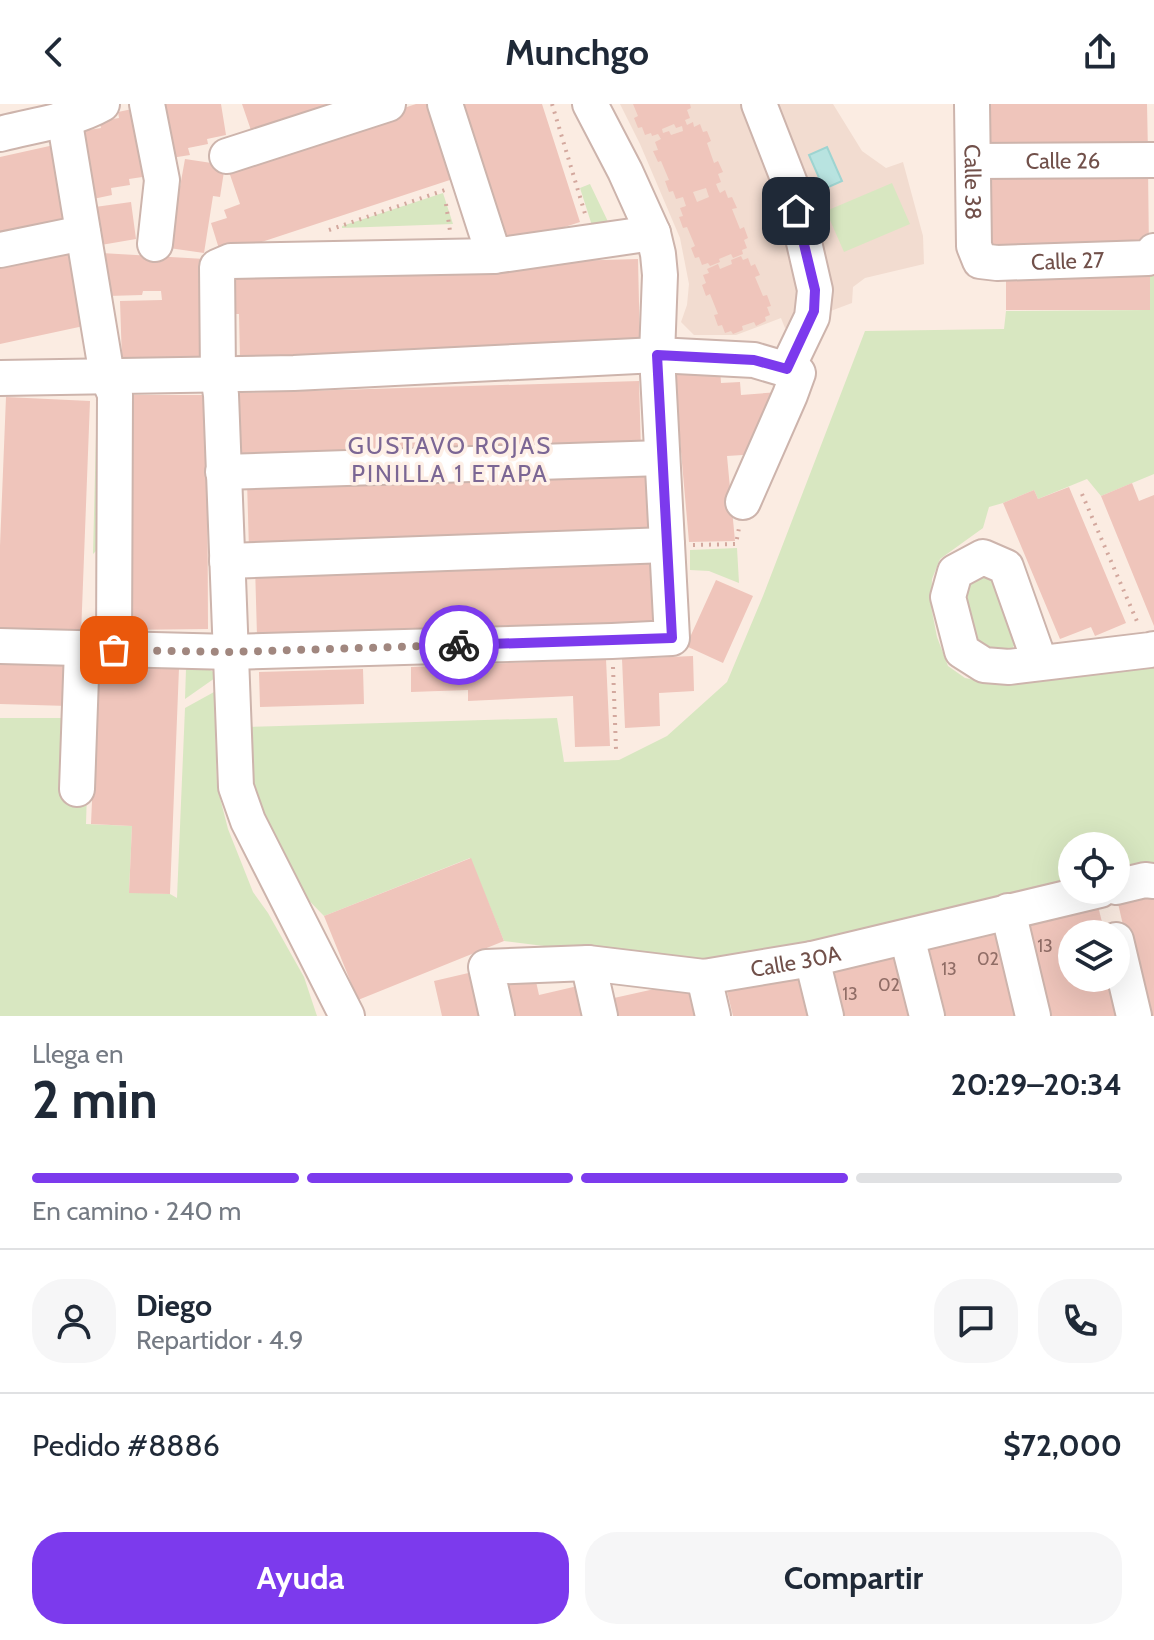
<!DOCTYPE html>
<html lang="es">
<meta charset="utf-8">
<style>
body{margin:0;font-family:Cabin,sans-serif;background:#f6f6f7;color:#1f2937;height:100vh;display:flex;flex-direction:column;font-size:30px;white-space:nowrap}
*{box-sizing:border-box;margin:0}
p{font-size:26px;color:#747a83}
.icon{flex:none;width:44px;height:44px;fill:none;stroke:currentColor;stroke-width:2;stroke-linecap:round;stroke-linejoin:round}
.map{position:relative;height:912px;overflow:hidden}
.panel{display:flex;flex-direction:column;background:#fff;flex:1}
.panel>*{flex:none}
.controls{position:absolute;left:1058px;top:728px;display:grid;gap:16px}
.controls a{display:grid;place-items:center;width:72px;height:72px;border-radius:50%;background:#fff;box-shadow:0 8px 32px #0002;font-size:40px}
.pin{position:absolute;display:grid;place-items:center;width:68px;height:68px;color:#fff;margin:-34px;border-radius:16px;box-shadow:0 4px 12px #0006}
.courier{position:absolute;display:grid;place-items:center;width:80px;height:80px;margin:-40px;border:6px solid #7c3aed;border-radius:50%;background:#fff;color:#222;box-shadow:0 2px 10px #0007}
.overview em{font-style:normal;font-weight:700}
.overview div{display:flex;flex-direction:column-reverse}
.overview{display:flex;align-items:center;justify-content:space-between;height:136px;padding:0 32px}
h1{font-size:52px;font-weight:700;line-height:60px}
.bar{display:grid;grid-template-columns:repeat(4,1fr);gap:12px 8px;align-content:center;height:96px;padding:0 32px}
.bar i{height:10px;border-radius:6px;background:#e0e1e3}
.bar .active{background:#7c3aed}
.bar p{grid-column:span 4}
.line{display:flex;align-items:center;gap:20px;padding:0 32px;border-top:2px solid #e0e1e3}
.line div{flex:1}
.round{display:grid;place-items:center;flex:none;width:84px;height:84px;border-radius:32px;background:#f6f6f7}
.cta{display:flex;gap:16px;margin-top:auto;padding:16px 32px}
.cta a{flex:1;height:92px;border-radius:32px;background:#7c3aed;color:#fff;font-size:32px;font-weight:700;line-height:92px;text-align:center}
.cta a+a{background:#f6f6f7;color:#1f2937}
header{display:flex;justify-content:space-between;align-items:center;height:104px;padding:0 32px;background:#fff;font-size:36px;font-weight:700}
.map>svg:first-child{display:block}
</style>
<header><svg class="icon" aria-label="back" viewBox="0 0 24 24"><path d="M15 5l-7 7 7 7"/></svg>Munchgo<svg class="icon" aria-label="share" viewBox="0 0 24 24"><path d="M12 15V3M7 8l5-5 5 5M5 13v7h14v-7"/></svg></header>
<div class="map">
<svg width="1154" height="912" viewBox="0 0 1154 912">
<rect width="100%" height="100%" fill="#fbece2"/>
<!-- residential -->
<path fill="#f2dcd0" d="M620 0H833L862 47 886 64 903 58 923 132 924 160 865 174 853 183 852 199 785 224 781 214 736 231H694L681 218 687 201 689 180 680 134 640 40Z"/>
<!-- green -->
<path fill="#d8e7c1" d="M892 79 910 120 844 148 826 107Z
M590 80 612 126 595 131 580 84Z
M443 89 453 120 342 124V122Z
M1154 163V370L1101 392 1087 375 1038 395 1034 386 1003 399 989 403 983 424 940 455 932 475 931 502 937 533 948 562 965 574 991 579 1154 555V766L1116 774V742H1072V783L704 862 504 837 470 754 324 812 293 780 250 679 249 623 557 614 564 658 619 656 667 632 727 578 763 492 865 227 1004 225 1006 207 1149 206 1150 164Z
M97 290H102L109 434 93 450Z
M737 444 739 479 709 467 690 466V446Z
M982 469 997 474 1016 538 1012 545 1006 550 977 541 963 482Z
M186 565H208L214 568 215 574 185 595Z
M214 588 217 682 228 725 253 788 268 809 304 873 317 912H0V614H72L87 687 86 720 132 722 129 788 170 790 177 794 185 604Z"/>
<!-- water -->
<path fill="#b8e3e0" stroke="#9ed4d1" stroke-width="2" d="M827 43 842 77 824 85 809 51Z"/>
<!-- building -->
<path fill="#efc5bb" fill-rule="evenodd" d="M162 0H221L226 31 207 35 208 40 188 44 190 51 171 54Z
M242 0H358L254 35Z
M416 0H438L462 72 237 146 220 148 211 119 227 114 224 106 240 100 227 62Z
M454 0H542L580 118 500 144Z
M633 0H690L691 4 687 6 690 14 685 16 687 21 693 18 694 23 700 20 703 28 707 27 711 37 707 39 714 59 718 57 723 68 718 70 721 78 716 80 718 85 720 89 725 86 728 94 732 93 737 104 732 105 740 125 744 123 748 134 744 136 747 144 742 146 743 150 733 154 731 150 719 155 720 158 710 162 708 159 702 161 699 153 695 154 691 144 695 142 687 123 683 124 679 113 683 112 680 104 686 102 683 93 676 95 673 87 669 88 665 77 669 76 661 57 658 58 653 47 658 46 655 38 661 35 658 30 652 32 651 29 645 31 642 23 638 24 634 14 638 12ZM674 20 676 24 682 22 683 27 671 31 669 27 663 29 662 25ZM706 84 709 93 697 98 693 88Z
M983 0H1147L1148 49 984 51Z
M137 4 149 72 129 75 130 81 111 84 112 91 93 95 82 27 101 24 99 17 119 14 118 8Z
M54 41 72 122 0 137V53Z
M185 55 225 61 220 93 213 92 204 149 169 144Z
M1148 64 1149 148 985 150 984 65Z
M131 98 136 135 101 141 95 103Z
M76 139 93 220 0 240V155Z
M101 149 205 155 206 255 122 257 120 197 162 196 161 187H143L142 191 108 192Z
M741 152 743 156 748 154 751 162 755 160 760 171 755 173 763 192 767 191 771 202 767 203 770 211 765 213 766 217 756 222 754 218 742 222 743 226 733 230 731 227 725 229 722 221 718 222 714 211 718 210 710 190 706 192 702 181 706 179 703 171 709 169 707 165 718 160 720 165 732 160 731 156Z
M638 155 640 244 240 255 239 210H233L232 167Z
M1006 164H1150V206H1006Z
M720 264 721 279 740 278 741 291 779 288 758 350 727 352 735 437 689 438 674 268Z
M639 277 641 347 241 359 238 289Z
M123 291H207L208 525 123 526Z
M6 293 90 297 81 531 0 528V442Z
M647 365 649 434 249 446 247 377Z
M1132 379 1139 397 1154 391V522L1101 392Z
M1069 383 1126 519 1095 532 1091 523 1060 535 1003 399 1034 386 1038 395Z
M655 450 657 520 257 532 255 462Z
M716 476 753 492 723 559 686 542Z
M693 552 694 587 659 589 660 622 625 624 622 555Z
M606 555 610 642 575 643 573 592 468 597V586L411 588V563Z
M0 557 70 561 68 602 0 600Z
M98 561 179 564 170 790 129 789 132 722 91 720Z
M363 565 364 600 260 603 259 568Z
M471 754 504 837 358 896 324 812Z
M1154 786V912H1144L1117 795Z
M1097 798 1105 830H1072V874H1115L1124 912H1041L1019 817Z
M1000 821 1022 912H939L922 839Z
M901 846 917 912H835L823 864Z
M477 867 488 912H442L434 877Z
M806 868 816 912H733L727 887Z
M535 873 539 891 582 881 590 912H504L496 882Z
M686 878 695 912H609L605 896Z"/>
<g fill="none" stroke-linecap="round" stroke-linejoin="round">
<!-- minor casing -->
<g stroke="#cdb4ac" stroke-width="38">
<g id="minor">
<path d="M147 0 162 76 155 140"/>
<path d="M445 0 494 152"/>
<path d="M759 0 791 82 815 186 812 213 787 265"/>
<path id="s1" d="M972 0 974 142 980 157 997 159 1148 154 1154 147"/>
<path d="M64 13 107 272 115 290 114 546"/>
<path d="M0 30C33 21 72 17 102 0"/>
<path d="M227 52 388 0"/>
<path id="s2" d="M973 57 1154 56"/>
<path d="M0 146 83 129"/>
<path d="M0 274 294 269 657 251 754 256 798 269 790 291 743 398"/>
<path d="M223 368 662 354"/>
<path d="M227 457 667 441"/>
<path d="M0 542 231 548 612 537 672 534 657 251 660 171 658 150 653 129 625 67 590 0"/>
<path d="M1040 559 1006 463 983 453 955 468 948 493 962 547 984 561 1009 563 1150 546 1154 545"/>
<path d="M77 685 82 545"/>
<path d="M1116 783 1145 776 1154 777"/>
<path d="M1008 807 1033 912"/>
<path d="M907 833 927 912"/>
<path d="M1116 836 1134 912"/>
<path d="M812 855 826 912"/>
<path d="M588 859 600 912"/>
<path d="M704 873 713 912"/>
<path d="M347 912 248 717 236 683 221 291 218 272 217 163 231 157 494 152 653 129"/>
<path id="s3" d="M497 912 486 863 588 859 704 873 812 855 1100 786"/>
</g>
</g>
<!-- path -->
<path stroke="#d3a89e" stroke-width="4" stroke-dasharray="2 6" stroke-linecap="butt" d="M552 0 586 113
M446 100 450 127
M329 126 445 86
M1082 390 1139 522
M693 441 736 440 739 424
M613 563 616 645"/>
<!-- minor -->
<use href="#minor" stroke="#fff" stroke-width="34"/>
</g>
<g fill="none" stroke-linecap="round" stroke-linejoin="round">
<!-- done -->
<path stroke="#a1877f" stroke-width="8" stroke-dasharray="0 14.4" d="M114 546 231 548 459 541"/>
<!-- route -->
<path stroke="#7c3aed" stroke-width="10" d="M459 541 672 534 657 251 754 256 787 265 814 207 815 186 796 107"/>
</g>
<g text-anchor="middle" stroke-width="7" stroke-linejoin="round" paint-order="stroke">
<!-- number labels -->
<g font-size="18" fill="#906d66">
<text x="1045" y="848">13</text>
<text x="988" y="861">02</text>
<text x="949" y="871">13</text>
<text x="889" y="887">02</text>
<text x="850" y="896">13</text>
</g>
<!-- street labels -->
<g font-size="22" fill="#71504a" stroke="#fef0e7">
<text dy="8" stroke="none"><textPath href="#s2" startOffset="90">Calle 26</textPath></text>
<text dy="8" stroke="none"><textPath href="#s1" startOffset="78">Calle 38</textPath></text>
<text dy="8" stroke="none"><textPath href="#s1" startOffset="246">Calle 27</textPath></text>
<text dy="8" stroke="none"><textPath href="#s3" startOffset="362">Calle 30A</textPath></text>
</g>
<!-- neighbourhood labels -->
<g font-size="24" letter-spacing="2" fill="#7b6694" stroke="#fef0e7">
<text x="450" y="350">GUSTAVO ROJAS<tspan x="450" dy="28">PINILLA 1 ETAPA</tspan></text>
</g>
</g>
</svg>
<div class="controls">
<a><svg class="icon" aria-label="locate" viewBox="0 0 24 24"><circle cx="12" cy="12" r="6"/><path d="M12 2v4M12 18v4M2 12h4M18 12h4"/></svg></a>
<a><svg class="icon" aria-label="layers" viewBox="0 0 24 24"><path d="M12 4l9 5-9 5-9-5zM3 14l9 5 9-5"/></svg></a>
</div>
<div class="pin" style="left:114px;top:546px;background:#ea580c"><svg class="icon" aria-label="bag" viewBox="0 0 24 24"><path d="M5 8h14l-1 12H6zM9 8a3 3 0 0 1 6 0"/></svg></div>
<div class="pin" style="left:796px;top:107px;background:#1f2937"><svg class="icon" aria-label="home" viewBox="0 0 24 24"><path d="M3 11l9-7 9 7M6 9v11h12V9"/></svg></div>
<div class="courier" style="left:459px;top:541px"><svg class="icon" aria-label="bike" viewBox="0 0 24 24"><circle cx="6" cy="16" r="4"/><circle cx="18" cy="16" r="4"/><path d="M6 16l4-8h5l3 8M10 8l3 8H6M13 5h3"/></svg></div>
</div>
<section class="panel">
<div class="overview"><div><h1>2 min</h1><p>Llega en</p></div><em>20:29–20:34</em></div>
<div class="bar"><i class="active"></i><i class="active"></i><i class="active"></i><i></i><p>En camino · 240 m</p></div>
<div class="line" style="height:144px"><a class="round"><svg class="icon" aria-label="person" viewBox="0 0 24 24"><circle cx="12" cy="8" r="4"/><path d="M4 21q1-7 8-7t8 7"/></svg></a><div><b>Diego</b><p>Repartidor · 4.9</p></div><a class="round"><svg class="icon" aria-label="chat" viewBox="0 0 24 24"><path d="M4 5h16v11H9l-5 4z"/></svg></a><a class="round"><svg class="icon" aria-label="phone" viewBox="0 0 24 24"><path d="M5 4h4l2 5-3 2q2 4 5 5l2-3 5 2v4C11 20 4 13 5 4z"/></svg></a></div>
<div class="line" style="height:104px"><div>Pedido #8886</div><b>$72,000</b></div>
<div class="cta"><a>Ayuda</a><a>Compartir</a></div>
</section>
